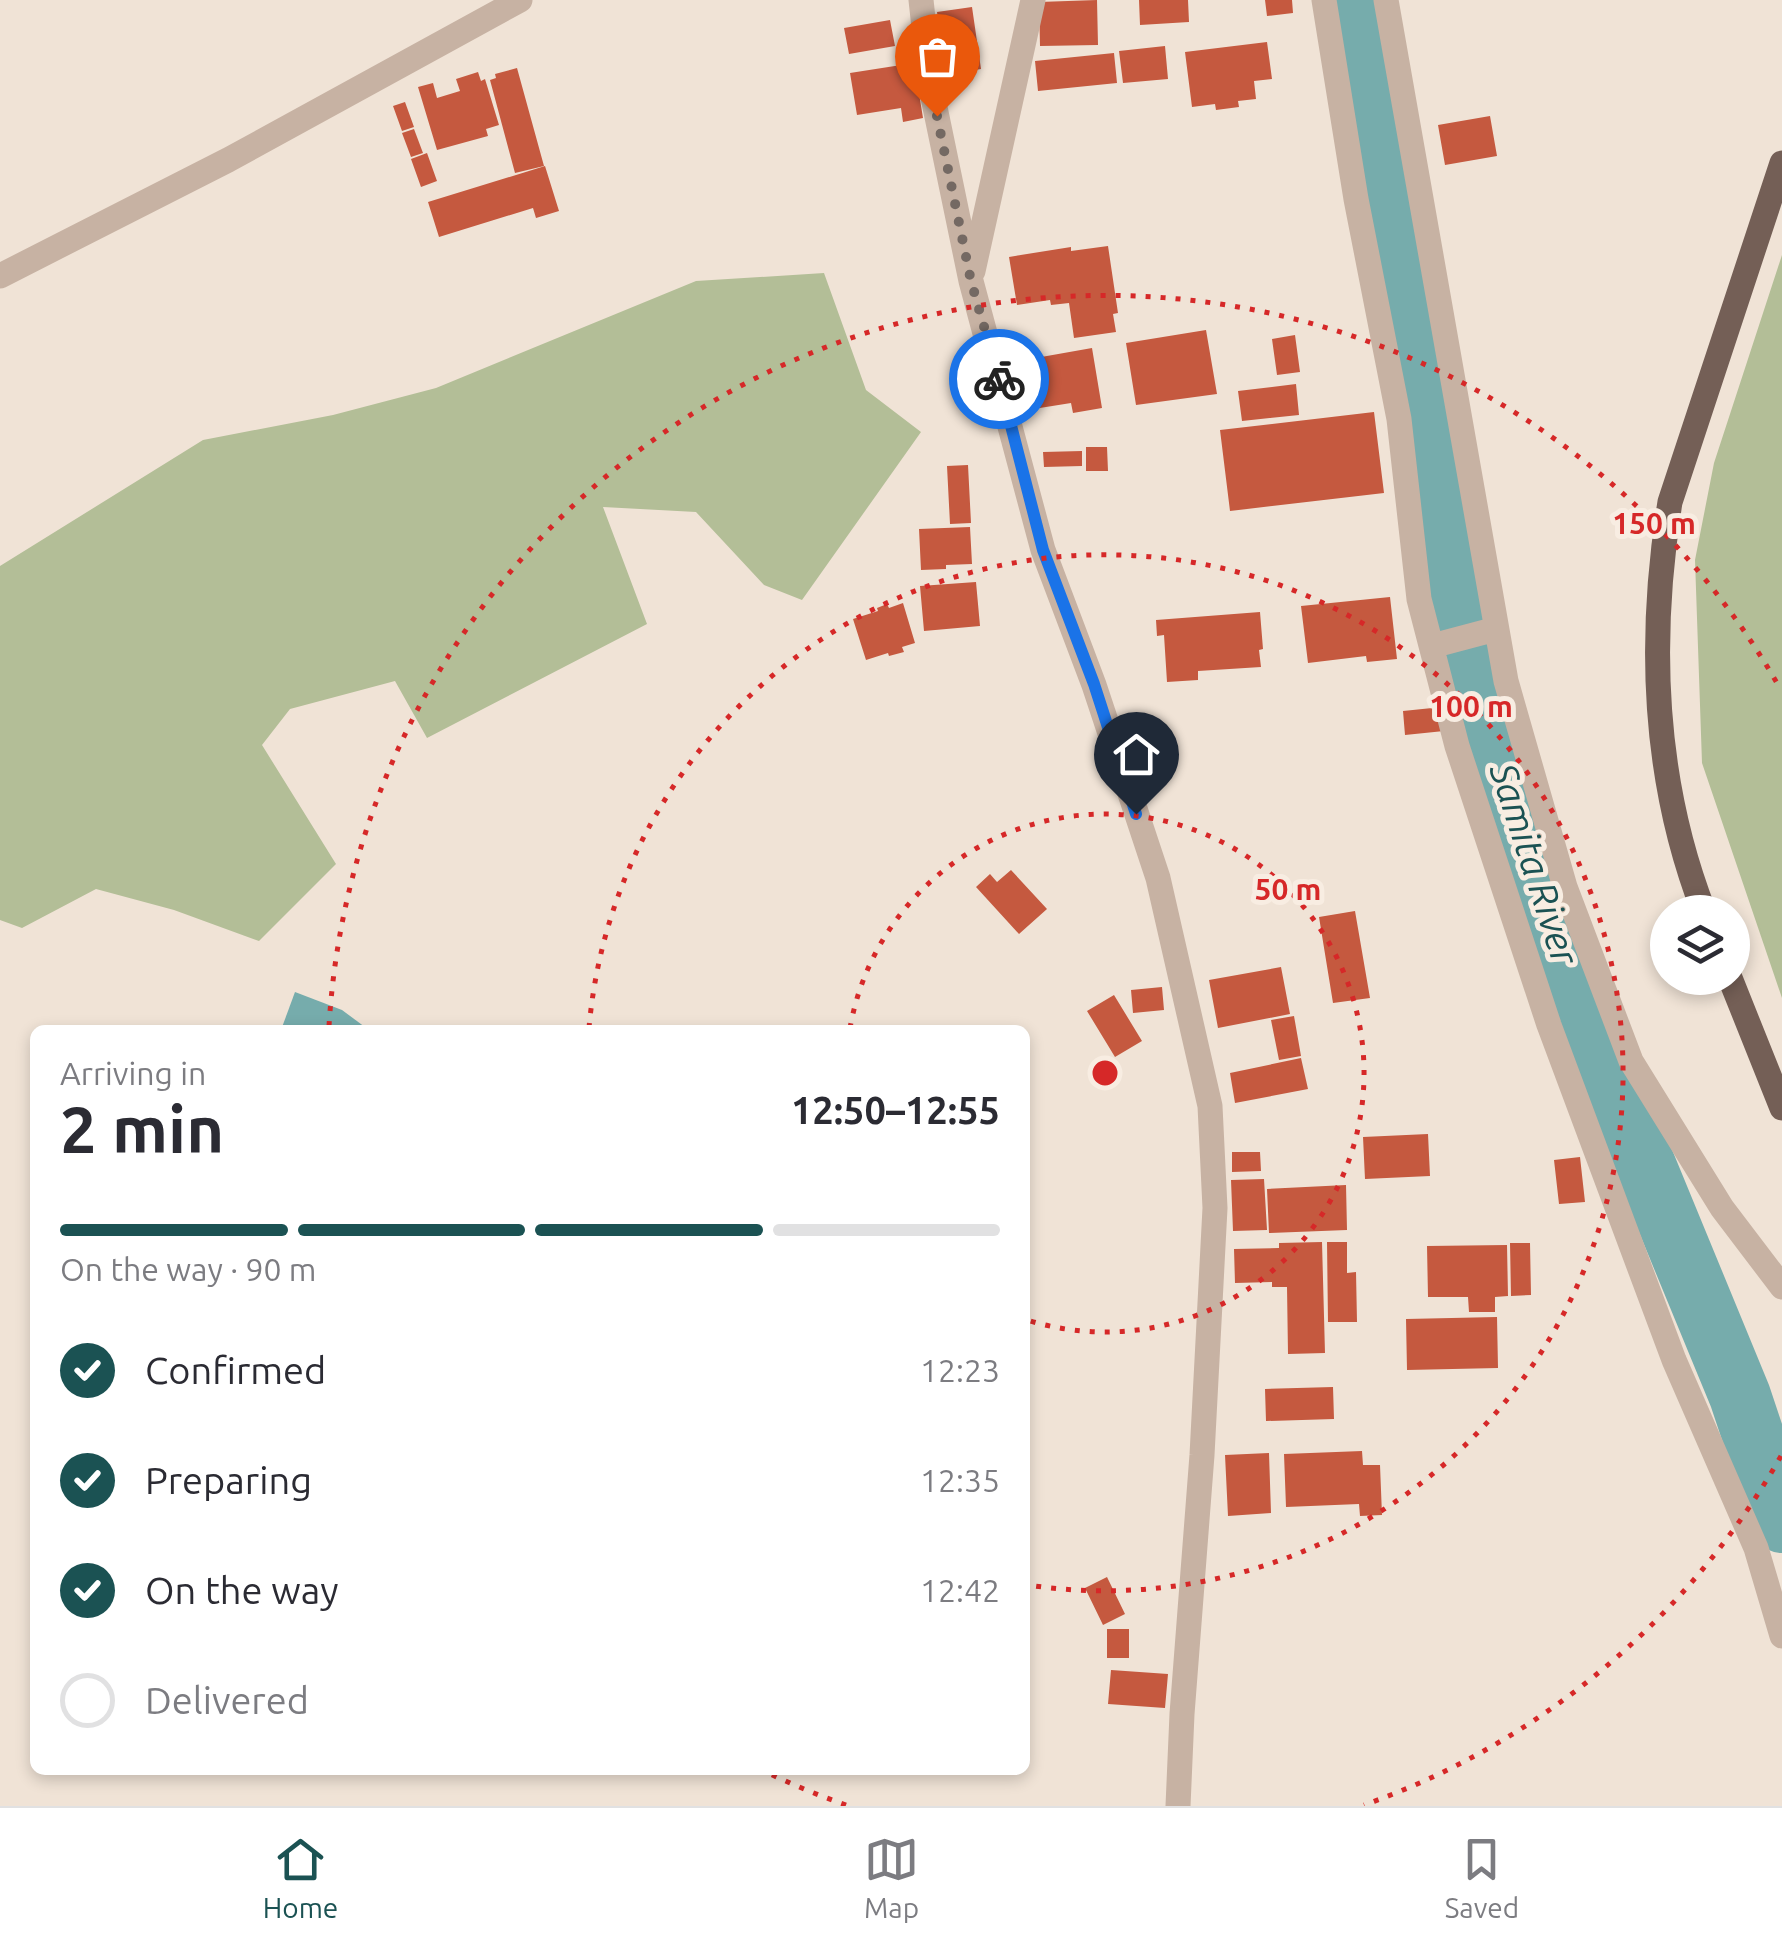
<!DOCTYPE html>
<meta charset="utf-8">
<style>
body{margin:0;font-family:Ubuntu,sans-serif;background:#f2f2f3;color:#2b2b33;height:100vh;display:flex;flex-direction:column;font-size:38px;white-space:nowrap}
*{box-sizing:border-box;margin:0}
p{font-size:32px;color:#7c7c81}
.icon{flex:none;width:55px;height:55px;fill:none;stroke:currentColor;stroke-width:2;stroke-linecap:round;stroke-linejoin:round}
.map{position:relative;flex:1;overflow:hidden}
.drawer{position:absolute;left:30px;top:1025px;width:1000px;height:750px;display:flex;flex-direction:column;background:#fff;border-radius:15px;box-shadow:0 5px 15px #0003}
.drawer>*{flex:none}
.fabs{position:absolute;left:1650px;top:895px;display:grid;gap:20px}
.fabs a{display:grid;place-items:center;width:100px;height:100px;border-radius:50%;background:#fff;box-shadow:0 5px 15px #0003;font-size:50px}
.pin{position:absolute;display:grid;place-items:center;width:85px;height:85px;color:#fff;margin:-102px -42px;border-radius:50% 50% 50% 0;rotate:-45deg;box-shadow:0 0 10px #0007}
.pin .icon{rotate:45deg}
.courier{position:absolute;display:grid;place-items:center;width:100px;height:100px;margin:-50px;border:8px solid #1a73e8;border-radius:50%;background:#fff;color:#222;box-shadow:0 2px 12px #0007}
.summary em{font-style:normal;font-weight:600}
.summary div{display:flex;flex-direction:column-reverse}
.summary{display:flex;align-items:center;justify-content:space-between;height:170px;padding:0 30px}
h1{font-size:65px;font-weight:600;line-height:75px}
.bar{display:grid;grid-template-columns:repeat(4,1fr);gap:15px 10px;align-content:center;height:120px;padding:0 30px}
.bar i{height:12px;border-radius:8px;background:#e1e1e2}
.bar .current{background:#1b5253}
.bar p{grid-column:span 4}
ol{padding:0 30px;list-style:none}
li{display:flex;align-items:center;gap:30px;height:110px}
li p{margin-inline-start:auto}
li .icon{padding:10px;border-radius:50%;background:#1b5253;color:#fff;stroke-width:4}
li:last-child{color:#7c7c81}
li i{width:55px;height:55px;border:5px solid #e1e1e2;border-radius:50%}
.tab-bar{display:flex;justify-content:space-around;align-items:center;height:140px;border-top:2px solid #e1e1e2;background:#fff;font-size:28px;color:#7c7c81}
.tab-bar a{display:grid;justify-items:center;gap:5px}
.tab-bar .current{color:#1b5253}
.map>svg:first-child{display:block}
</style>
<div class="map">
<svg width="1782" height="1806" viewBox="0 0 1782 1806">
<rect width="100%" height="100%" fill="#f0e3d6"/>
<!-- green -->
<path fill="#b3be97" d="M1782 255V998L1702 763 1695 560 1714 463Z
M824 273 866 390 921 432 802 600 764 585 696 512 603 507 647 624 427 738 395 681 290 709 262 745 336 864 259 941 174 910 96 889 22 928 0 920V566L203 440 333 415 436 388 696 281Z"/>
<!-- water -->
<path fill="#76acac" d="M295 992 342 1010 369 1030H281Z"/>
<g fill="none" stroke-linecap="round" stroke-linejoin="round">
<!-- river -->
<path stroke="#76acac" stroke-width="62" d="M1361 0 1406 304 1452 566 1477 687 1520 832 1562 955 1623 1112 1740 1396 1782 1522"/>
</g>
<!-- building -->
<path fill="#c5593f" d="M1097 0 1098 45 1040 46 1039 2Z
M1139 0H1188L1189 22 1140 25Z
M1265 0H1292L1293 13 1267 16Z
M972 7 981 69 946 75 937 12Z
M890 20 895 46 849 54 844 28Z
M1267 42 1272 79 1254 81 1256 99 1238 101 1239 107 1216 110 1215 104 1192 107 1185 52Z
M1165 46 1168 79 1123 83 1119 51Z
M1114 53 1117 83 1038 91 1035 61Z
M914 63 923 118 903 122 901 108 857 115 850 73Z
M517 68 544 166 515 173 490 80 496 78 495 74Z
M478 72 481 81 485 79 499 125 486 129 488 136 437 150 418 87 433 83 437 98 460 91 456 79Z
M405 102 414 127 402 131 393 106Z
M1490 116 1497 156 1445 165 1438 125Z
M414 129 423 153 411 157 402 133Z
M427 153 437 181 421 187 411 159Z
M545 166 559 211 536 218 533 208 439 237 428 202Z
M1108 246 1118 313 1113 314 1116 332 1074 338 1069 303 1051 305 1050 300 1017 305 1009 257 1071 247V251Z
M1206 330 1217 394 1136 405 1126 343Z
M1295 335 1300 372 1277 375 1272 339Z
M1092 348 1102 408 1073 413 1071 403 1021 411 1013 362Z
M1296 384 1299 415 1242 421 1238 391Z
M1374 412 1384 493 1230 511 1220 430Z
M1086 447H1107L1108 471H1086Z
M1082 451V466L1044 467 1043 452Z
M968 465 971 523 950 524 947 466Z
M970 527 972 564 946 565V569L921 570 919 529Z
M976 582 980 626 924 631 920 586Z
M1390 597 1397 659 1367 662 1366 656 1308 663 1301 606Z
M903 603 915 643 902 647 904 652 889 656 888 653 866 660 853 619 878 611 877 608 887 604 889 608Z
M1260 612 1263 649 1259 650 1261 667 1198 671V680L1167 682 1164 635 1157 636 1156 620Z
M1442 707 1444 731 1405 735 1403 711Z
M1157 720 1158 755 1128 757 1127 722Z
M1011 870 1047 909 1019 934 976 887 990 874 997 882Z
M1355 911 1370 998 1333 1003 1319 917Z
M1281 967 1290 1014 1218 1028 1209 980Z
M1162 987 1164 1010 1133 1013 1131 990Z
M1114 995 1142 1041 1115 1057 1087 1011Z
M1294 1016 1301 1056 1279 1060 1271 1020Z
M1301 1058 1308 1089 1235 1103 1230 1073Z
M1428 1134 1430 1176 1365 1179 1363 1137Z
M1232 1152H1260L1261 1171 1232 1172Z
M1580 1157 1585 1202 1559 1204 1554 1160Z
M1264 1179 1267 1230 1233 1231 1231 1180Z
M1346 1185 1347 1230 1269 1233 1267 1189Z
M1322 1242 1325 1353 1288 1354 1287 1287H1272V1282L1235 1283 1234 1249 1279 1248V1243Z
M1327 1242H1347V1273L1356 1272 1357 1322H1328Z
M1510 1243H1530L1531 1295 1511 1296Z
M1507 1245 1508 1296 1495 1297V1312H1469L1468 1297H1428L1427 1246Z
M1497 1317 1498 1368 1407 1370 1406 1319Z
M1333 1387 1334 1419 1266 1421 1265 1389Z
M1362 1451 1363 1465H1380L1382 1515 1360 1516 1359 1504 1286 1507 1284 1454Z
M1269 1453 1271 1513 1228 1516 1225 1455Z
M1107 1577 1125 1614 1103 1625 1085 1588Z
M1107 1629H1129V1658H1107Z
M1111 1670 1168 1674 1165 1708 1108 1704Z"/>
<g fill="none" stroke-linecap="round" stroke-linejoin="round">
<!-- minor -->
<path stroke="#c7b2a3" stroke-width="25" d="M921 0 930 83 971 281 1043 550 1094 685 1158 878 1210 1106 1215 1208 1202 1455 1182 1714 1178 1806
M1324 0 1356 199 1399 419 1419 599 1457 746 1549 1025 1674 1360 1756 1548 1782 1636
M1386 0 1506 681 1565 887 1631 1061 1722 1208 1782 1287
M973 271 1033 0
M0 276 228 160 520 0
M1432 646 1496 629"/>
<!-- major -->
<path stroke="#745f56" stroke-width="25" d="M1704 912C1653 781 1648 640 1670 502L1782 163
M1730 978 1782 1108"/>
</g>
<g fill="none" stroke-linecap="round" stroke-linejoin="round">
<!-- done -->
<path stroke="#746963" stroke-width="10" stroke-dasharray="0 18" d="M937 116 971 281 999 379"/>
<!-- route -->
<path stroke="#1a73e8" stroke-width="12" d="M999 379 1043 550 1094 684 1136 814"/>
</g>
<!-- distance rings -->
<g fill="none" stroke="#d62828" stroke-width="5" stroke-dasharray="5 10">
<path d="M850 1028A259 259 0 1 1 1027 1320"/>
<path d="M589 1028A518 518 0 1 1 1028 1585"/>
<path d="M1781 1456A777 777 0 0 1 1364 1805M846 1805A777 777 0 0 1 764 1771M329 1026A777 777 0 0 1 1781 690"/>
</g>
<g text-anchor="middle" stroke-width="10" stroke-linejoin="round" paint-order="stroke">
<!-- water labels -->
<g font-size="38" font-style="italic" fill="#1b5253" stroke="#f8ede2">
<text transform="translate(1534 864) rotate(72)" y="13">Samita River</text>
</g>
</g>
<circle cx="1105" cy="1073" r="15" fill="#d62828" stroke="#f8ede2" stroke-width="5"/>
<g font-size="30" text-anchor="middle" font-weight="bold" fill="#d62828" stroke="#f8ede2" stroke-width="10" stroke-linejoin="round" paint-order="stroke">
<text x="1654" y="534">150 m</text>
<text x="1471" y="717">100 m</text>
<text x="1288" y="900">50 m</text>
</g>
</svg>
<div class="fabs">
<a><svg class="icon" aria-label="layers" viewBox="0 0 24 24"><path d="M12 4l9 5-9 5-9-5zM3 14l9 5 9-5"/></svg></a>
</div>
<div class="pin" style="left:937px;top:116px;background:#ea580c"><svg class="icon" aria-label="bag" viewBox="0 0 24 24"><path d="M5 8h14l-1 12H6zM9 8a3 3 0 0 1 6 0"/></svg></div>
<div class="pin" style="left:1136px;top:814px;background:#1f2937"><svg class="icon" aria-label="home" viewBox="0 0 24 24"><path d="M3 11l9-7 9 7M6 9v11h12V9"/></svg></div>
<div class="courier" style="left:999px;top:379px"><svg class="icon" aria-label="bike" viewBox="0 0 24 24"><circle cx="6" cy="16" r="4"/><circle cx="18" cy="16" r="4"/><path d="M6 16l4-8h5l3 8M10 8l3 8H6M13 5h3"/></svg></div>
<section class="drawer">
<div class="summary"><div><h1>2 min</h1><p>Arriving in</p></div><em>12:50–12:55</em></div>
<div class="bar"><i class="current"></i><i class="current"></i><i class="current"></i><i></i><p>On the way · 90 m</p></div>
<ol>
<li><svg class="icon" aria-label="check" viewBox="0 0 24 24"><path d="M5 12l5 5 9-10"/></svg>Confirmed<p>12:23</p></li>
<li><svg class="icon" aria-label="check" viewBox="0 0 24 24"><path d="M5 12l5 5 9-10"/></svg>Preparing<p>12:35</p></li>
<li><svg class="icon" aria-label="check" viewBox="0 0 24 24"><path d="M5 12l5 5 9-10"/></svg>On the way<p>12:42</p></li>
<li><i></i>Delivered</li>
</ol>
</section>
</div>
<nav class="tab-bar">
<a class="current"><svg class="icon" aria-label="home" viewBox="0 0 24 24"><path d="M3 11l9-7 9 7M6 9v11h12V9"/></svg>Home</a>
<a><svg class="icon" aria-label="map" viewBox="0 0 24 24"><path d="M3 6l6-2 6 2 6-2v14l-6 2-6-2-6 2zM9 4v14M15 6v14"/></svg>Map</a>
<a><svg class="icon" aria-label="saved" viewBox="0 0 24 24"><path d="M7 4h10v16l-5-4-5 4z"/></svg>Saved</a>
</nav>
